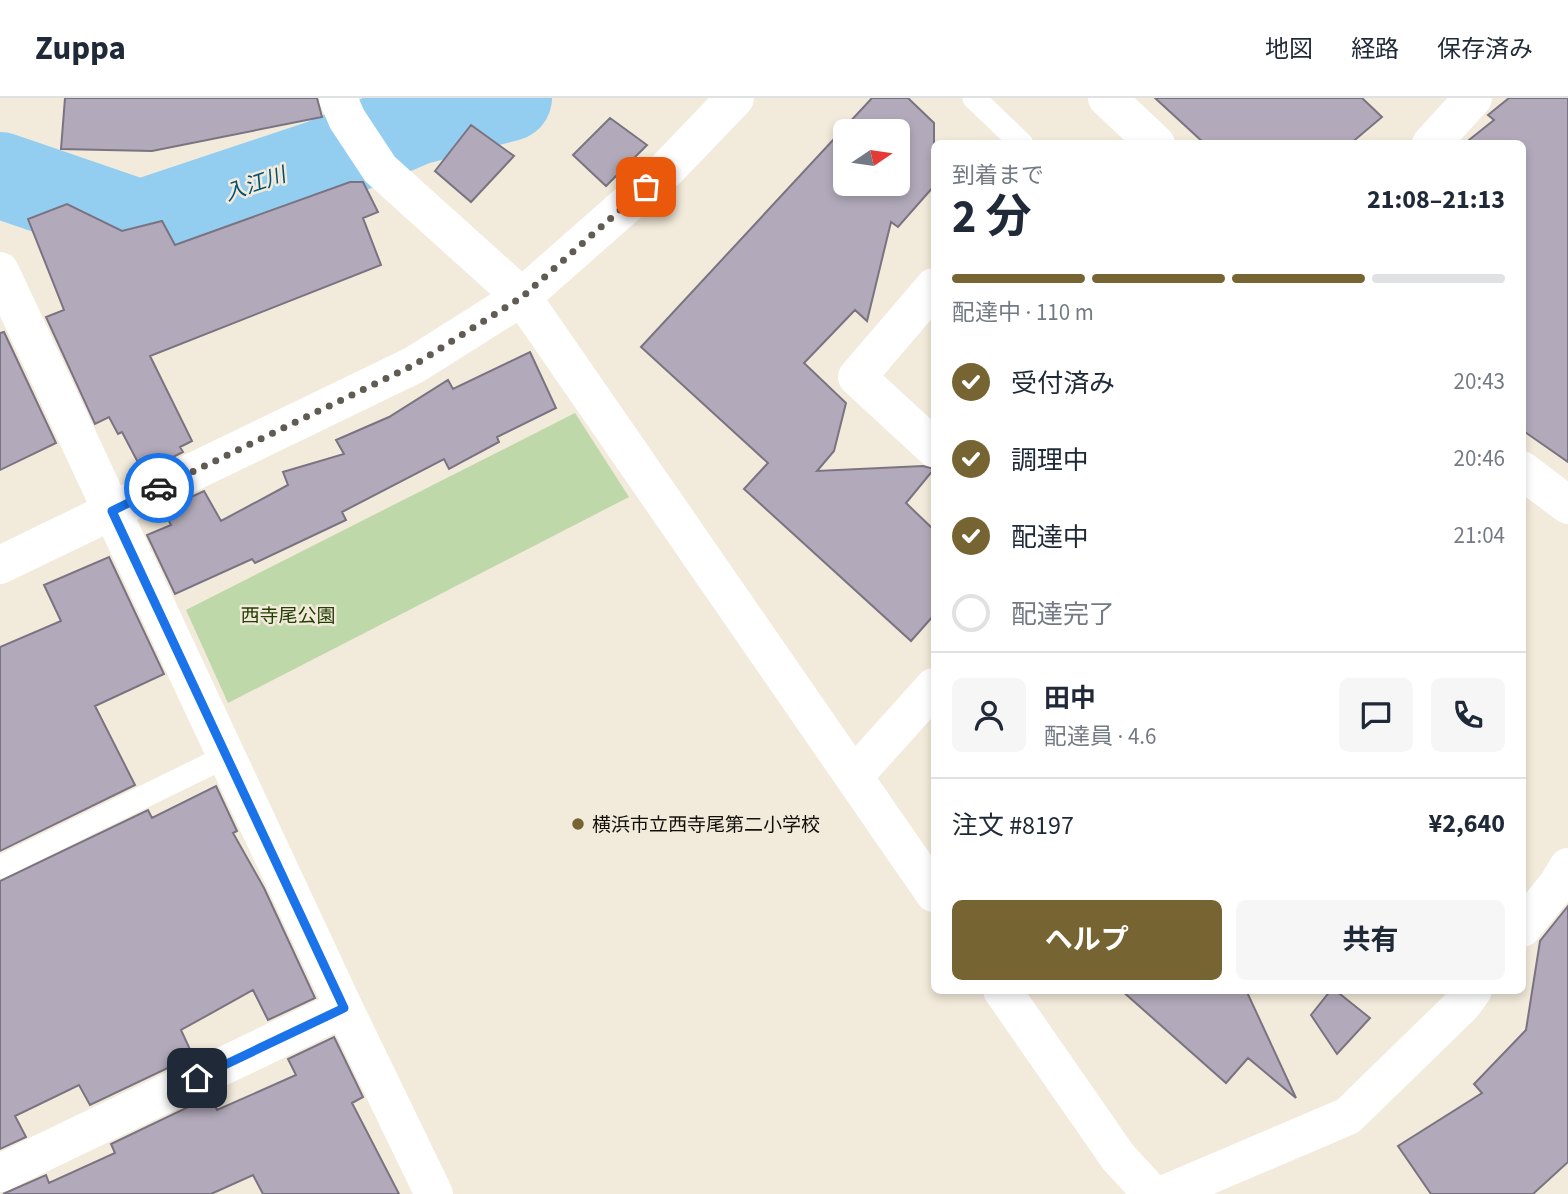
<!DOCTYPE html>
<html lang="ja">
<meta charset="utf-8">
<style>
body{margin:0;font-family:"Source Sans 3","Noto Sans JP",sans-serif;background:#f6f6f7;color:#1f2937;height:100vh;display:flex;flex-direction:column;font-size:26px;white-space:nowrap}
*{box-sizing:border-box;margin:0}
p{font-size:23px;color:#747a83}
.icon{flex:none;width:38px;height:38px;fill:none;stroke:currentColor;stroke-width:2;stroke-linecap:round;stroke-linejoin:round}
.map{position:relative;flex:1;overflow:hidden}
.side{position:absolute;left:931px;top:42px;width:595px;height:854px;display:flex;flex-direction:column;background:#fff;border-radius:10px;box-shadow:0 4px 10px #0003}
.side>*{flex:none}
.needle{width:46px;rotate:77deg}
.controls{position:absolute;left:833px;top:21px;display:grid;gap:14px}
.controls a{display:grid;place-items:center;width:77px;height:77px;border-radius:10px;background:#fff;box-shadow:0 4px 10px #0003;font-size:35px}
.pin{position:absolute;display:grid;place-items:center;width:60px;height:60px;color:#fff;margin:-30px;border-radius:14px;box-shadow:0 4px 10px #0006}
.courier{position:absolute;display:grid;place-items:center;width:70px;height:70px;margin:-35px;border:5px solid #1a73e8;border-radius:50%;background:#fff;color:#222;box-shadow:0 2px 9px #0007}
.headline em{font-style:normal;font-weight:700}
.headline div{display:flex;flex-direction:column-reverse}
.headline{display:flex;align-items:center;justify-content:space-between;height:119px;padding:0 21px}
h1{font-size:46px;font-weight:700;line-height:52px}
.bar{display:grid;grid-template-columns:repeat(4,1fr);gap:10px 7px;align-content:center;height:84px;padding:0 21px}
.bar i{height:9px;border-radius:5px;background:#e0e1e3}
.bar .selected{background:#766533}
.bar p{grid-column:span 4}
.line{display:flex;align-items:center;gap:18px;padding:0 21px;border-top:2px solid #e0e1e3}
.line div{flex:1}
.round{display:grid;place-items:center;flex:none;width:74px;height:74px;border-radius:10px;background:#f6f6f7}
ol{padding:0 21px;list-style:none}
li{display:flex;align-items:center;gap:21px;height:77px}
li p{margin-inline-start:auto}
li .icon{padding:7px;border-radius:50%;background:#766533;color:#fff;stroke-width:4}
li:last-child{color:#747a83}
li i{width:38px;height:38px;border:4px solid #e0e1e3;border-radius:50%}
.cta{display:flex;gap:14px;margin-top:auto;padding:14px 21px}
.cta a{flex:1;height:80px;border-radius:10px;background:#766533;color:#fff;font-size:28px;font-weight:700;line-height:80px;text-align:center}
.cta a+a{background:#f6f6f7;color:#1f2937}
header{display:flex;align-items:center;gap:42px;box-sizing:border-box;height:98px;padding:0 35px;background:#fff;border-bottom:2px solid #e0e1e3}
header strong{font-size:33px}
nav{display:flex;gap:38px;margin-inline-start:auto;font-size:24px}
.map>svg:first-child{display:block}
</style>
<header>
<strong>Zuppa</strong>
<nav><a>地図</a><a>経路</a><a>保存済み</a></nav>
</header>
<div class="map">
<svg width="1568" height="1096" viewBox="0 0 1568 1096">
<rect width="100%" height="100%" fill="#f2eada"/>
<!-- green -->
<path fill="#bed8aa" d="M575 315 629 399 228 605 186 512Z"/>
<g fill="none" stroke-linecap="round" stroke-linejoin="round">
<!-- river -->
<path stroke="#93cef1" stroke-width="86" d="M0 77 140 125 323 64 416 24 509 0"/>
</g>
<!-- building -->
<path fill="#b2aaba" stroke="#7a7381" stroke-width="2" fill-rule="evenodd" d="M65 0H317L322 19 152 53 61 51Z
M872 0H908L934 25V88L898 129 891 124 867 223 855 212 804 265 846 305 834 353 817 373 923 368 934 371 906 405 934 432V517L911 543 744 391 768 365 641 249ZM845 33H898V86H845Z
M1155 0H1362L1382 19 1350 46H1205Z
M1509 0H1568V364L1522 332V46H1464L1494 22 1488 17Z
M610 20 647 47 606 88 573 57Z
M471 27 514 58 471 104 435 73Z
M350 84H363L378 114 363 120 381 167 150 258 192 343 180 349 183 354 143 374 122 334 118 336 109 319 95 326 46 219 64 212 28 121 67 106 122 133 162 123 175 147Z
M4 234 56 345 0 372V235Z
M530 254 556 310 497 339 499 344 449 371 444 361 342 414 346 422 255 465 252 461 175 496 147 437 171 427 163 412 204 393 221 423 288 387 283 374 344 356 336 342 389 319 448 282 453 291Z
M109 459 164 576 95 608 135 687 0 753V549L61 523 44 487Z
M216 688 237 733 233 735 264 790 315 900 268 922 253 892 181 932 193 958 90 1007 79 987 15 1018 26 1039 0 1051V783L148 712 152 720Z
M1568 808V1064L1533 1096H1431L1398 1048 1482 995 1474 986 1526 932 1540 843Z
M1121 892H1246L1296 1000 1248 960 1226 985Z
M1331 892H1335L1370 920 1337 956 1311 917Z
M334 939 363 999 352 1005 399 1096H263L253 1077 211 1096H3L46 1077 49 1085 115 1055 111 1046 211 998 217 1012 296 977 288 961Z"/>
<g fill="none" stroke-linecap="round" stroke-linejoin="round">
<!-- lane -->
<path stroke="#fff" stroke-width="23" d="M974 0 1022 46
M0 769 227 658"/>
<!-- street -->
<path stroke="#fff" stroke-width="38" d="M338 0 347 21 380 71 522 199 934 795
M1107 0 1156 46
M1431 46 1473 0
M0 173 344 910 434 1096
M934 189 857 279 934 350
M1522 372 1568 407
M854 678 934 589
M1522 830 1558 786 1568 769
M1002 892 1118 1059 1152 1096
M0 1075 344 910
M1165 1096 1348 1018 1462 907 1473 892"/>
<!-- secondary -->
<path stroke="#fff" stroke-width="38" d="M0 467 414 267 522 199 667 71 735 0"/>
</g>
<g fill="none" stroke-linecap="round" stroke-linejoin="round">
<!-- done -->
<path stroke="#615c53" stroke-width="7" stroke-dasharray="0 12.6" d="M159 390 414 267 522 199 646 89"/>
<!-- route -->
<path stroke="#1a73e8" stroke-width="9" d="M159 390 112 413 344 910 197 980"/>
</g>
<!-- markers -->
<circle fill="#766533" stroke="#f2eada" stroke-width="2.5" cx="578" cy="726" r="7"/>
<g text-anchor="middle" stroke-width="5" stroke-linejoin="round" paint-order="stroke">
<!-- park labels -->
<g font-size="19" fill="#243f05" stroke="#f2eada">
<text x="288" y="524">西寺尾公園</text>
</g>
<!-- poi labels -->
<g font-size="19" fill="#13100b" stroke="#f2eada" text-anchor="start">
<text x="592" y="733">横浜市立西寺尾第二小学校</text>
</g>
<!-- water labels -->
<g font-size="21" font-style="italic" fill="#025173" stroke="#f2eada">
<text transform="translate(255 86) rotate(-19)" y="7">入江川</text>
</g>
</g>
</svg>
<div class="controls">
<a><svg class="needle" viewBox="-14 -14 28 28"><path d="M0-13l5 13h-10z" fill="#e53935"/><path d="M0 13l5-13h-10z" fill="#747a83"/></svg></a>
</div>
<div class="pin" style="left:646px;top:89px;background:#ea580c"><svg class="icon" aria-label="bag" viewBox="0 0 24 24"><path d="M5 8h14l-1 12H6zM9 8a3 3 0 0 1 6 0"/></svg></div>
<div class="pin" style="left:197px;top:980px;background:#1f2937"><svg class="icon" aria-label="home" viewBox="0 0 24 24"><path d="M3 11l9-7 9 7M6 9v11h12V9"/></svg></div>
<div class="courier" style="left:159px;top:390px"><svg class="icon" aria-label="car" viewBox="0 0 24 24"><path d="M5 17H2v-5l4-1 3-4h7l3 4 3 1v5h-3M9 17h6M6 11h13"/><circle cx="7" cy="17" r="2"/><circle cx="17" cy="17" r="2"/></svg></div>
<section class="side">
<div class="headline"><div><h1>2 分</h1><p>到着まで</p></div><em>21:08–21:13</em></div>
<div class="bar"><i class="selected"></i><i class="selected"></i><i class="selected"></i><i></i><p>配達中 · 110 m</p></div>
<ol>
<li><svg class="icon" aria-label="check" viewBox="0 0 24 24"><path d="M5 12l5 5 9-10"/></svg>受付済み<p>20:43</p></li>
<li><svg class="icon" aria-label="check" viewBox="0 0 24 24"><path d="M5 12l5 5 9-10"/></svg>調理中<p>20:46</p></li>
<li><svg class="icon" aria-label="check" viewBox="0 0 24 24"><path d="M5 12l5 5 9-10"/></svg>配達中<p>21:04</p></li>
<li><i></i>配達完了</li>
</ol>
<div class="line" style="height:126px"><a class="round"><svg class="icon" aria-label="person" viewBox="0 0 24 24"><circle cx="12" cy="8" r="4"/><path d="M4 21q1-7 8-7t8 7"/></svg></a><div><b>田中</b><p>配達員 · 4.6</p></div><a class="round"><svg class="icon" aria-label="chat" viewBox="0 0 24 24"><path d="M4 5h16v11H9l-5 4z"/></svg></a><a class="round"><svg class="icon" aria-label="phone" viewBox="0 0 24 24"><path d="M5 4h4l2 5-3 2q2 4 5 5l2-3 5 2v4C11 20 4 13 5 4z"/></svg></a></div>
<div class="line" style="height:91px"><div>注文 #8197</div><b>¥2,640</b></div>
<div class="cta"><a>ヘルプ</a><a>共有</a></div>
</section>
</div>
